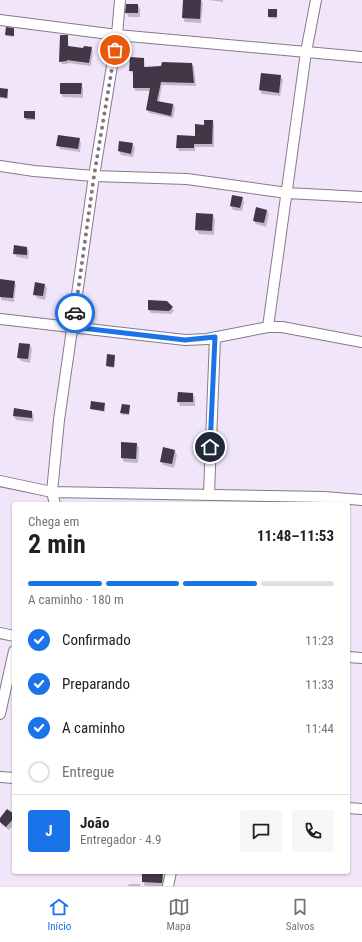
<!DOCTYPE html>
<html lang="pt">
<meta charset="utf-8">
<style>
body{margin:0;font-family:"Roboto Condensed",sans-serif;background:#f6f6f6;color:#202124;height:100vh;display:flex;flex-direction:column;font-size:15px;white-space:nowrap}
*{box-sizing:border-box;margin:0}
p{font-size:13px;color:#757577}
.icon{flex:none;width:22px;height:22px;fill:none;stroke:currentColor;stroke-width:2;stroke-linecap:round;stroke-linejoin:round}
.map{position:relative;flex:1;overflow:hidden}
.drawer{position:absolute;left:12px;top:502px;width:338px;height:372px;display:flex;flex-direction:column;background:#fff;border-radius:4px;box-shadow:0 1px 3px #0004}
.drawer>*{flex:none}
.pin{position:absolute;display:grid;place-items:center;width:34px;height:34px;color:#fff;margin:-17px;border:2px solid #fff;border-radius:50%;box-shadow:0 1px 4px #0007}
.courier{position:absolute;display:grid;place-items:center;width:40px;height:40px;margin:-20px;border:3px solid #1a73e8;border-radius:50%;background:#fff;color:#222;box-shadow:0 1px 5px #0007}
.summary em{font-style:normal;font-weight:700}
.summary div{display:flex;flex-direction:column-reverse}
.summary{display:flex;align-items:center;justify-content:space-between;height:68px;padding:0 16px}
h1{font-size:26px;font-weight:700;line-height:30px}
.bar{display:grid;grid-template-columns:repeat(4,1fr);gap:6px 4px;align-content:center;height:48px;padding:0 16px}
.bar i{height:5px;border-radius:3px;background:#e0e0e0}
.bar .on{background:#1a73e8}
.bar p{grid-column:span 4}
.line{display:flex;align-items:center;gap:10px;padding:0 16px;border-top:1px solid #e0e0e0}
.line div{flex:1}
.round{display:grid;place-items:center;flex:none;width:42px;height:42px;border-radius:4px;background:#f6f6f6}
ol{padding:0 16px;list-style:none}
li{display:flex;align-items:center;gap:12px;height:44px}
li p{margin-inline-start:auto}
li .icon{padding:4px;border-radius:50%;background:#1a73e8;color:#fff;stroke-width:4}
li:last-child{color:#757577}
li i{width:22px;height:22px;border:2px solid #e0e0e0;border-radius:50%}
.menu{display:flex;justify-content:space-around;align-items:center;height:56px;border-top:1px solid #e0e0e0;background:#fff;font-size:11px;color:#757577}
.menu a{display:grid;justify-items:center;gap:2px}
.menu .on{color:#1a73e8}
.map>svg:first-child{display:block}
</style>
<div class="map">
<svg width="362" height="886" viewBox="0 0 362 886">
<rect width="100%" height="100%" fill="#f1e6f9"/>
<!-- shadow -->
<path fill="#0003" d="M184 0H201L203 3 201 23 185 22 183 18Z
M208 0H223V2Z
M138 5 140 9V17H129L126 13Z
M276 10 277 19 270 18 269 17Z
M14 29V37L7 36 6 35Z
M67 36 69 47 84 49 91 48 93 51 91 66 68 63V64H62L60 61Z
M144 58 145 68 192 64 194 67 196 86 162 85 159 102 173 104 175 108 173 118 149 113 147 110 151 91H136L134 88V74L130 71Z
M262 74 280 76 283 80 280 96 262 94 260 90Z
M81 84 83 88V98L63 97 61 93Z
M0 89H8V99L0 98Z
M25 112H35V120H26Z
M213 121 214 124V147H195V151H179L177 148 196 137 205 126Z
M79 139 81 143 80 152 60 149 58 145Z
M132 144 135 148 133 157 121 155 119 151Z
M242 198 244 202 242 211 233 210 231 206Z
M267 210 269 214 266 227 256 224 254 221Z
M212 215 215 219 214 235 199 234 196 230Z
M27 248 29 251 28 259 17 257 14 253Z
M0 280 14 282 16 285 14 302 1 300Z
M45 285 47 289 45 300 37 298 34 294Z
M172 308 174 311 171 314 151 313 149 310Z
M30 345 32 349 30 363 21 361 18 357Z
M115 356 114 368 108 367 107 366Z
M193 394 195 398V406H180L178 402Z
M104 404 105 412 91 409Z
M129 406V415H122L121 413Z
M32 412 34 416 33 422 16 420 14 416Z
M122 443 136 444 139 447 138 463 124 462 122 458Z
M175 451 177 455 174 468 163 465 161 461Z
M14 815V824L9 830 1 824 0 819Z
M162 875 165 879 164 886H145L143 882Z
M129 884H140L141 886H128Z"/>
<!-- building -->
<path fill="#413746" d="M183 0H201L200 19 182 18Z
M126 4H138V13H125Z
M268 9H277V17H268Z
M6 27 14 28V36L5 35Z
M60 35H68V46L83 48 84 46 92 47 89 63 67 60V61L59 62Z
M130 57 144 58V67L161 66 162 62 192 63 194 83 161 82 157 101 173 104 171 116 146 110 150 88H133V71H129Z
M261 73 281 75 279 93 259 90Z
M60 83H82L81 94H60Z
M0 88 8 89 7 98 0 97Z
M24 111H35V119L24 118Z
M204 120H213L212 144H194V148H176L177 135 195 136V124L204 125Z
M58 135 80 138 78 149 56 146Z
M119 141 133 143 131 154 118 151Z
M232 195 243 197 240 208 230 206Z
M256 207 267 210 264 223 253 221Z
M196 213 213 214 212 231 195 230Z
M14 245 27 247V255L13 254Z
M0 279 15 281 13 298 0 297Z
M35 282 45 284 43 296 33 295Z
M148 300 167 301 173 307 169 311 148 310Z
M19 343 30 344 28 359 17 358Z
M107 354 115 355 114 367 106 366Z
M178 392 193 393V402H177Z
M91 401 105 403 104 411 90 409Z
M122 404 130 405 129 414 120 413Z
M14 408 32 411V418L13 416Z
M121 442 137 443 136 459 121 458Z
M163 447 175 450 172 464 160 462Z
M7 809 14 814V818L6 827 0 822V818Z
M142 873 163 874 162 883 142 882Z"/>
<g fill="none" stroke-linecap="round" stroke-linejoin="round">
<!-- minor casing -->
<g stroke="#857a8b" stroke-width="12">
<path id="minor" d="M0 20 117 35 362 57
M0 166 34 171 94 176 187 179 287 193 362 197
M0 319 185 340 207 339 268 327H282L362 342
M268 327 306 52 316 0
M0 481 52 492 324 497 362 500
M209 494 215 337
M55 504 52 492 59 420 94 176 117 35 120 0
M0 633 14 636
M348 657 362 658
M0 714 14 651
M0 777 14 778
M348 808 362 809
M168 886 171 872"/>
</g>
<!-- minor -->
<use href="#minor" stroke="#fff" stroke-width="10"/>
</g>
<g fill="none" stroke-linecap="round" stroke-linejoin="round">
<!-- done -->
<path stroke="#7d7681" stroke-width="4" stroke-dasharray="0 7.2" d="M75 313 94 176 115 50"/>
<!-- route -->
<path stroke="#1a73e8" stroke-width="5" d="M75 313 73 327 185 340 215 337 210 447"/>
</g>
</svg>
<div class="pin" style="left:115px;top:50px;background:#ea580c"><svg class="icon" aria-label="bag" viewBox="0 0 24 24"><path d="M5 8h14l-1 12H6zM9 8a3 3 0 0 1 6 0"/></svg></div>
<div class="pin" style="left:210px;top:447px;background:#1f2937"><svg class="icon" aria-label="home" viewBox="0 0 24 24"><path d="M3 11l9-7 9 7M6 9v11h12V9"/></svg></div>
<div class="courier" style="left:75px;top:313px"><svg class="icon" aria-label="car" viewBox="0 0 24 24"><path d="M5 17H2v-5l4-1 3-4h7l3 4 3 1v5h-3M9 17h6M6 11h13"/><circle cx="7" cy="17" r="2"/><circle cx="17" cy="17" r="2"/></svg></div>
<section class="drawer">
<div class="summary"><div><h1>2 min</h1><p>Chega em</p></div><em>11:48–11:53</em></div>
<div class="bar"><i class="on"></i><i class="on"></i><i class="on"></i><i></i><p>A caminho · 180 m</p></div>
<ol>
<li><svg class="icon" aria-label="check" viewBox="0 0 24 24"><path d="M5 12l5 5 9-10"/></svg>Confirmado<p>11:23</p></li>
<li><svg class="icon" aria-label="check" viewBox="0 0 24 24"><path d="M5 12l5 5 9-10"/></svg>Preparando<p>11:33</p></li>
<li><svg class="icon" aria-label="check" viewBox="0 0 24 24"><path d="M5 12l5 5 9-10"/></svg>A caminho<p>11:44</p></li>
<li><i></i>Entregue</li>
</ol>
<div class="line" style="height:72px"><b class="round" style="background:#1a73e8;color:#fff">J</b><div><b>João</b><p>Entregador · 4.9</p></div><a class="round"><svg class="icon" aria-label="chat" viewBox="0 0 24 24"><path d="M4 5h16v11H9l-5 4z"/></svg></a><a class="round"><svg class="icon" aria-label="phone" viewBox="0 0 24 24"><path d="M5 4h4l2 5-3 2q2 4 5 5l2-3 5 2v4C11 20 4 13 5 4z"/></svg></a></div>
</section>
</div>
<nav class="menu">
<a class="on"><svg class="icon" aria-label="home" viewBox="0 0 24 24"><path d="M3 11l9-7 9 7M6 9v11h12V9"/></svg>Início</a>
<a><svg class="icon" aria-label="map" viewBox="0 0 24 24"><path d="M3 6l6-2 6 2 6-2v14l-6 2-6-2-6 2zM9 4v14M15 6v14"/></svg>Mapa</a>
<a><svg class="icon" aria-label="saved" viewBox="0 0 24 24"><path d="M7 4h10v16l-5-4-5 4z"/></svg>Salvos</a>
</nav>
